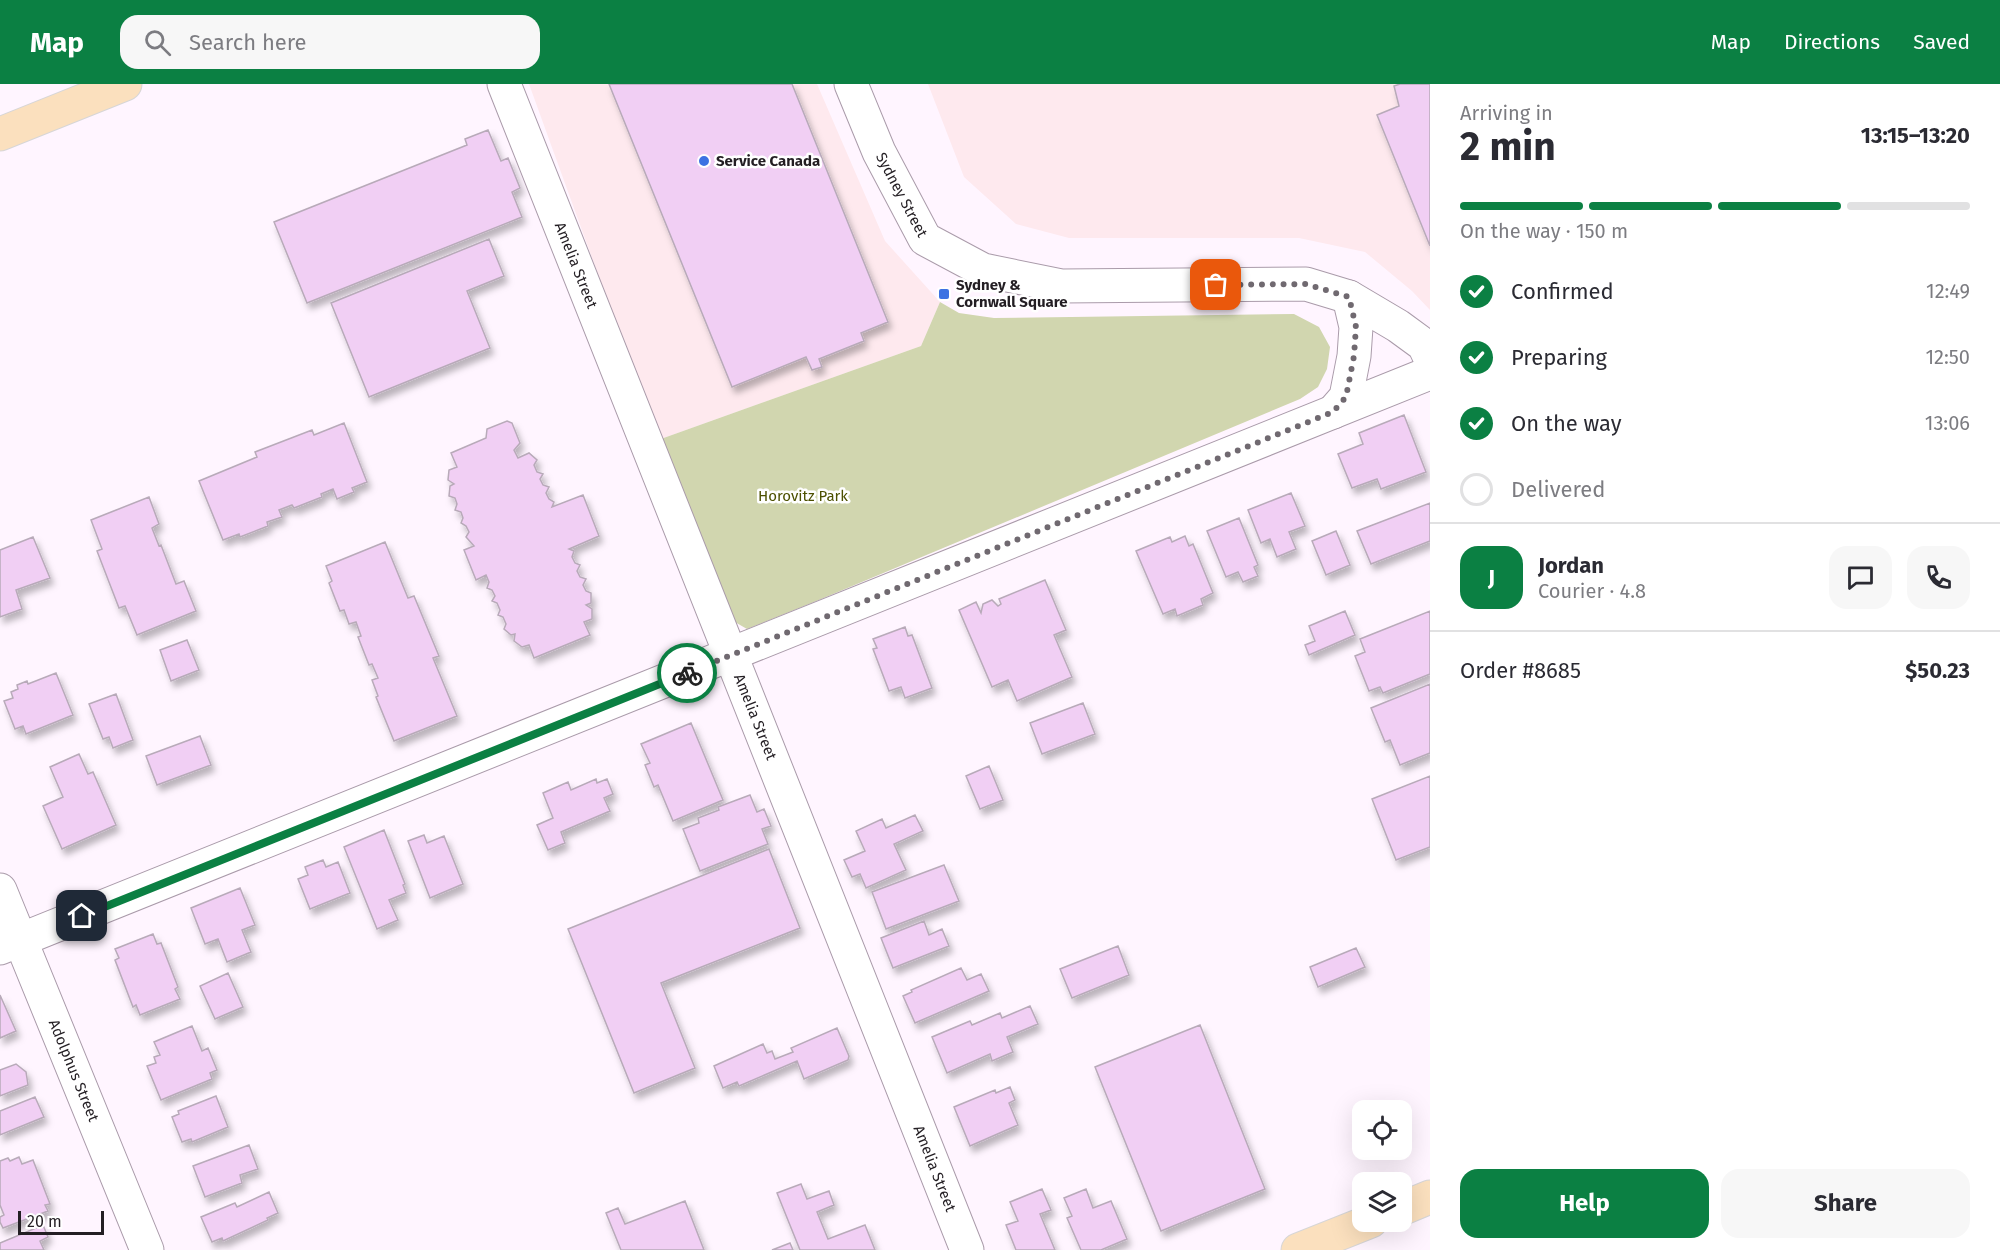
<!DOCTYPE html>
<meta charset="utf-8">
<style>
body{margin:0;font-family:"Fira Sans",sans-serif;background:#f7f7f7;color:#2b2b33;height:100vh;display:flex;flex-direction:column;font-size:22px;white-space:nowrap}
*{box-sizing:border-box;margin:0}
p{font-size:20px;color:#7c7c81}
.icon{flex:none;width:33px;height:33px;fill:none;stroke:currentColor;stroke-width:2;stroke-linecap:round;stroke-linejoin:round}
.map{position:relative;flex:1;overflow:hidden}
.panel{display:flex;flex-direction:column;background:#fff;width:570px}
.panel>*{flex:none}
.fabs{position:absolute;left:1352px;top:1016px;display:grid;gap:12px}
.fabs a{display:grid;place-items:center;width:60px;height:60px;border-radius:12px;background:#fff;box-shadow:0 6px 24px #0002;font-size:30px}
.scale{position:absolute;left:18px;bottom:15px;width:86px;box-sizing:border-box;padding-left:6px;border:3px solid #231e23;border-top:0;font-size:16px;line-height:21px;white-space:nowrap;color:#231e23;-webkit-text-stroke:4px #fff;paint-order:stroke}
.pin{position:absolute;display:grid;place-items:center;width:51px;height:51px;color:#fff;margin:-26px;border-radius:12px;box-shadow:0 3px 9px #0006}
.courier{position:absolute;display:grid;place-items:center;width:60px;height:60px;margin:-30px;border:4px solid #0b8043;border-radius:50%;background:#fff;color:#222;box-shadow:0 2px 8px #0007}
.overview em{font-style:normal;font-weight:700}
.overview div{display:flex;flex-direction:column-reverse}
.overview{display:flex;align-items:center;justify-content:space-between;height:102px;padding:0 30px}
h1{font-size:39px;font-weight:700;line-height:45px}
.bar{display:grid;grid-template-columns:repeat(4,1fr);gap:9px 6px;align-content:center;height:72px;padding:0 30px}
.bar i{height:8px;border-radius:4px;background:#e1e1e2}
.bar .active{background:#0b8043}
.bar p{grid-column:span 4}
.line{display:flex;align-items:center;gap:15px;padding:0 30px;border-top:2px solid #e1e1e2}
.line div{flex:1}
.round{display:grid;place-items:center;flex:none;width:63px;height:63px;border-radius:18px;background:#f7f7f7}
ol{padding:0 30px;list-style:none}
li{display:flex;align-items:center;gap:18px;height:66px}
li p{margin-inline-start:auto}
li .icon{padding:6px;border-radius:50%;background:#0b8043;color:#fff;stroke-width:4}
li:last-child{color:#7c7c81}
li i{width:33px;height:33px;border:3px solid #e1e1e2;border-radius:50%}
.cta{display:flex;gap:12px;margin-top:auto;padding:12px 30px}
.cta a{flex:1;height:69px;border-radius:18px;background:#0b8043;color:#fff;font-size:24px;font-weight:700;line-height:69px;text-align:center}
.cta a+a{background:#f7f7f7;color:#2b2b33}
header{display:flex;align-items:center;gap:36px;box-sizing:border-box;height:84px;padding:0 30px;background:#0b8043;color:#fff}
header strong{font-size:28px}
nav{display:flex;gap:33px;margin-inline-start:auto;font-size:21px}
.search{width:420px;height:54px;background:#f7f7f7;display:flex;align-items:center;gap:15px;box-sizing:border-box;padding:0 21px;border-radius:18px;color:#7c7c81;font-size:22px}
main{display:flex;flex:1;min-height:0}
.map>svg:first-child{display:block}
</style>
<header>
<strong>Map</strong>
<div class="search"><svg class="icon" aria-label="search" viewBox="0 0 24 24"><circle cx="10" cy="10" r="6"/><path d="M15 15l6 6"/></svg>Search here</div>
<nav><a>Map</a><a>Directions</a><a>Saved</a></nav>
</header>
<main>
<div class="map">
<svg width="1430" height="1166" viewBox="0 0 1430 1166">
<defs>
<filter id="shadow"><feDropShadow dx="3.5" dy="6" stdDeviation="3" flood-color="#0004"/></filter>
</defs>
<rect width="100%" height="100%" fill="#fff5ff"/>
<!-- commercial -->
<path fill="#fee9ee" d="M529 0H817L885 157 940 218 921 262 658 356Z
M928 0H1430V226L1412 207 1365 168 1299 154H1069L1016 140 964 93Z"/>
<!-- green -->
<path fill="#d1d6af" d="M940 218 959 229 994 234 1294 230 1319 243 1330 263 1327 285 1318 303 1300 315 814 518 747 545 728 534 658 356 921 262Z"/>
<!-- building -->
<path fill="#f1cff4" stroke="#b8aab9" stroke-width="1.5" filter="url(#shadow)" d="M609 0H792L888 238 861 249 864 257 819 275 822 283 812 286 806 273 732 303Z
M1400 0H1430V162L1377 31 1399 22 1394 2Z
M488 46 501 77 508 74 520 104 512 108 522 133 307 219 274 138 467 61 465 55Z
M489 155 504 192 467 207 490 264 369 313 331 219Z
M1404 331 1426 388 1381 405 1377 395 1352 404 1338 370 1363 360 1359 349Z
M507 337 512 339 520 359 514 366 518 374 529 369 537 376 534 381 537 388 543 390 540 395 543 401 549 403 546 409 549 415 554 418 552 423 583 411 599 452 569 465 574 467 572 473 575 479 580 481 577 487 580 493 586 495 583 501 586 507 591 509V519L586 521 592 525V535L584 538 590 551 534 574 529 561 522 563 514 557 515 550 511 551 504 545 506 540 503 533 498 531 500 526 497 519 492 517 495 512 492 506 487 504 489 498 486 491 476 496 464 466 474 462 466 453 469 448 466 442 461 439 463 434 461 428 455 426 457 420 455 414 449 412 450 402 454 400 448 396 449 386 457 383 451 369 486 354 487 345Z
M344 339 367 398 352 404 354 408 337 415 333 405 321 410 322 413 294 424 292 421 279 426 282 433 267 438 268 442 240 453 239 450 223 456 199 397 257 373 255 368 312 346 314 351Z
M1291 409 1305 442 1289 448 1296 465 1277 473 1270 455 1261 459 1248 426Z
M149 413 159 440 152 444 159 462 161 461 176 500 184 497 196 527 137 551 125 522 119 524 97 467 102 465 91 436Z
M1430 419V457L1371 480 1357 447Z
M1239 434 1258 481 1254 483 1258 492 1243 498 1238 488 1226 493 1207 447Z
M1336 447 1350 481 1326 491 1312 457Z
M1185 452 1189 462 1193 460 1213 509 1201 515 1203 521 1177 532 1175 525 1163 530 1136 467 1170 453 1172 458Z
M33 453 50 494 16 506 22 525 0 533V466Z
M385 458 408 514 414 512 439 572 433 574 457 632 394 657 376 613 378 612 372 596 378 594 372 580 369 581 358 553 361 552 356 538 349 540 344 526 340 527 329 499 332 497 326 482Z
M1045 496 1066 546 1054 551 1072 593 1017 617 1008 596 992 603 959 526 976 518 981 529 983 520 992 516 998 522 1001 520 999 515Z
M1345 527 1355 551 1309 571 1305 561 1315 557 1309 542Z
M1430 527V590L1383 609 1380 603 1369 607 1355 572 1365 568 1360 555Z
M905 543 908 552 912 551 932 604 905 614 901 603 889 607 873 565 877 564 873 555Z
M187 556 199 586 171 597 160 566Z
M56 589 73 631 26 650 23 642 15 645 4 617 13 614 11 608 18 605 17 601 27 597 28 600Z
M1430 600V669L1400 681 1390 656 1385 658 1371 624Z
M116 610 133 656 113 664 109 653 103 655 89 620Z
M1083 619 1095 650 1042 670 1030 639Z
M691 639 723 716 673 737 658 701 654 703 645 681 650 679 641 660Z
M200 652 211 681 157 701 146 672Z
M79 670 88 690 93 688 116 741 62 765 43 722 63 713 50 683Z
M989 682 1003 716 980 725 966 692Z
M1430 692V763L1396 776 1372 715Z
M596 695 597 699 607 695 613 710 604 714 610 727 561 748 565 759 548 766 537 741 553 734 543 709 568 698 571 706Z
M750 711 757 728 764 725 771 742 762 745 768 760 700 787 683 745 699 739 698 734 719 726 718 723Z
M915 731 923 747 894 760 906 786 866 804 860 790 852 793 844 776 865 767 856 747 882 735 886 744Z
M384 746 405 800 403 801 406 809 389 816 398 836 377 845 344 763Z
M424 751 427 759 444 752 463 800 430 814 408 757Z
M769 765 800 844 661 899 695 984 634 1009 568 845Z
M323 776 326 783 338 778 350 809 310 825 298 795 308 791 305 783Z
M944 781 959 817 886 845 872 808Z
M240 804 255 841 242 846 251 868 227 878 218 855 205 860 191 824Z
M924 837 929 851 942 845 949 862 893 884 881 854Z
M153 850 157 860 161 859 178 903 175 905 180 915 140 931 136 921 133 923 115 876 119 874 115 865Z
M1118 862 1129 891 1072 914 1060 885Z
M1356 864 1365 883 1318 903 1310 883Z
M961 884 967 896 981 890 989 907 915 939 903 912 912 908 911 906Z
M228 889 243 923 215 935 200 902Z
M0 911 16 947 0 954Z
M1030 922 1038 940 1007 953 1013 968 992 977 990 970 947 989 932 953 970 937 972 941 1000 929 1002 934Z
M1200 941 1265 1105 1161 1147 1095 983Z
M192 942 202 967 208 964 217 986 210 989 212 995 161 1016 147 982 156 979 154 973 160 971 154 958Z
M837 944 849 972 848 976 804 995 797 977 739 1002 737 998 723 1004 714 982 763 960 767 969 772 967 775 975 793 968 791 964Z
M16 980 26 988 28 1001 0 1012V986Z
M1010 1003 1015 1016 1009 1019 1018 1041 970 1062 954 1023 995 1006 996 1009Z
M216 1012 228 1043 192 1058 191 1055 182 1058 172 1033 179 1030 178 1027Z
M35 1013 44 1033 0 1051V1027Z
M249 1061 258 1085 240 1091 242 1099 205 1113 193 1082Z
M19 1073 22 1080 33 1076 50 1120 45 1121 48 1127 3 1144 0 1138V1133L4 1131 0 1121V1077L8 1074 10 1077Z
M801 1100 807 1115 829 1107 834 1121 817 1128 828 1155 865 1141 875 1166H800L777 1109Z
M1042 1105 1051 1126 1040 1130 1055 1166H1016L1006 1141 1018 1137 1010 1118Z
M1086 1105 1093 1124 1111 1117 1127 1155 1101 1166H1081L1067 1134 1072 1132 1064 1114Z
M269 1108 278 1129 267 1134 268 1136 223 1157 222 1154 212 1158 201 1133 235 1119 237 1123Z
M685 1117 704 1166H621L606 1129 618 1124 625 1140Z
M43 1141 48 1153 40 1157 44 1166H0V1159Z
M790 1159 793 1166H772Z"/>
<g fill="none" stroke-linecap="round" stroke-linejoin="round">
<!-- minor casing -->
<g stroke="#aa9baa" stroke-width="35">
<g id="minor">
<path id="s1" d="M504 0 967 1166"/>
<path id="s2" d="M851 0 879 68 925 155 983 186 1061 202 1306 200 1349 213 1398 242 1424 261 1430 274"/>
<path d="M1333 328 1346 313 1354 272 1356 243 1349 213"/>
<path id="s3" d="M0 806 147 1166"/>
<path d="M0 864 1430 289"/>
</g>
</g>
<!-- major casing -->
<g stroke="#d7d6d7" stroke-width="35">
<path id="major" d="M0 50 125 0
M1401 1125 1430 1113
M1298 1166 1371 1137"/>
</g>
<!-- minor -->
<use href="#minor" stroke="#fff" stroke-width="33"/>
<!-- major -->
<use href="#major" stroke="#fbe0be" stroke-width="33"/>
</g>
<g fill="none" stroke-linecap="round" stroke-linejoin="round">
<!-- done -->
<path stroke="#706970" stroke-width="6" stroke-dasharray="0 10.8" d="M687 589 1333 328 1346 313 1354 272 1356 243 1349 213 1306 200 1216 201"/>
<!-- route -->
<path stroke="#0b8043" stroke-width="8" d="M82 832 687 589"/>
</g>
<!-- markers -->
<g fill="#3c72e2" stroke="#fff" stroke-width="2">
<circle cx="704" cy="77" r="6"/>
<rect x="938" y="204" width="12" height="12" rx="3"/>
</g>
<g text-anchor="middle" stroke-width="5" stroke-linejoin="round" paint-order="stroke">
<!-- poi labels -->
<g font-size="15" font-weight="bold" fill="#231e23" stroke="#fff" text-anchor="start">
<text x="716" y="82">Service Canada</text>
<text x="956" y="206">Sydney &amp;<tspan x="956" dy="17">Cornwall Square</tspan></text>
</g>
<!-- street labels -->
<g font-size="15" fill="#231e23" stroke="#fff">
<text dy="5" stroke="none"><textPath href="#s2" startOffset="122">Sydney Street</textPath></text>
<text dy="5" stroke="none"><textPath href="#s1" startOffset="195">Amelia Street</textPath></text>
<text dy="5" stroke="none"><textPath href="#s1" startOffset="681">Amelia Street</textPath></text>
<text dy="5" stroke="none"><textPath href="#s3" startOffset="195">Adolphus Street</textPath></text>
<text dy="5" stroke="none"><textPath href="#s1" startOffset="1167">Amelia Street</textPath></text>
</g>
<!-- park labels -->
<g font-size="15" fill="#4c5000" stroke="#fff">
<text x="803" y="417">Horovitz Park</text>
</g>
</g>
</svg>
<div class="fabs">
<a><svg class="icon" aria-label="locate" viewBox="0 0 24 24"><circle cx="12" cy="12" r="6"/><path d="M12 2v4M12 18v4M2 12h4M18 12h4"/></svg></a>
<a><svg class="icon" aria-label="layers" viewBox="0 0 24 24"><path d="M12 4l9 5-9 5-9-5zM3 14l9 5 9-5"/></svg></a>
</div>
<div class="scale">20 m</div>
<div class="pin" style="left:1216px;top:201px;background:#ea580c"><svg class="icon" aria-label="bag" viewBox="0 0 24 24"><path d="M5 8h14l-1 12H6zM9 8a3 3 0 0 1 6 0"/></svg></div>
<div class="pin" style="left:82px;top:832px;background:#1f2937"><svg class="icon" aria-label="home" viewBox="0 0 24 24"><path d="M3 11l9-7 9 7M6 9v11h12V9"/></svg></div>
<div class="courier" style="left:687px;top:589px"><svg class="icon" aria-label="bike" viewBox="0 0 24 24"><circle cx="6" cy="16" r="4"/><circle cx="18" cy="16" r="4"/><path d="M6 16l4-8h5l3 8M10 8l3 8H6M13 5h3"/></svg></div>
</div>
<section class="panel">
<div class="overview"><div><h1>2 min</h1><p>Arriving in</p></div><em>13:15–13:20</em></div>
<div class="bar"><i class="active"></i><i class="active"></i><i class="active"></i><i></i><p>On the way · 150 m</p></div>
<ol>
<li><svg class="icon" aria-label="check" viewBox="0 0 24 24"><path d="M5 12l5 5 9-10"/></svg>Confirmed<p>12:49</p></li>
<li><svg class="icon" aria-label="check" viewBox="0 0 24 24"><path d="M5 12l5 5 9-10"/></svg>Preparing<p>12:50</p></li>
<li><svg class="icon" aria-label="check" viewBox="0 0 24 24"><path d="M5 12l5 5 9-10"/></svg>On the way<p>13:06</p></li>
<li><i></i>Delivered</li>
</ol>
<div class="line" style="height:108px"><b class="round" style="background:#0b8043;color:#fff">J</b><div><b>Jordan</b><p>Courier · 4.8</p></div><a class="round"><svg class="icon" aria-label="chat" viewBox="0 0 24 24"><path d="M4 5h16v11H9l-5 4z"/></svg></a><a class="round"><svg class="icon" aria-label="phone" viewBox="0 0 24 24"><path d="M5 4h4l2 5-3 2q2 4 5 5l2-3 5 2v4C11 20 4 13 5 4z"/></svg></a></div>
<div class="line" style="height:78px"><div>Order #8685</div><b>$50.23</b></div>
<div class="cta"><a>Help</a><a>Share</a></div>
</section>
</main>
